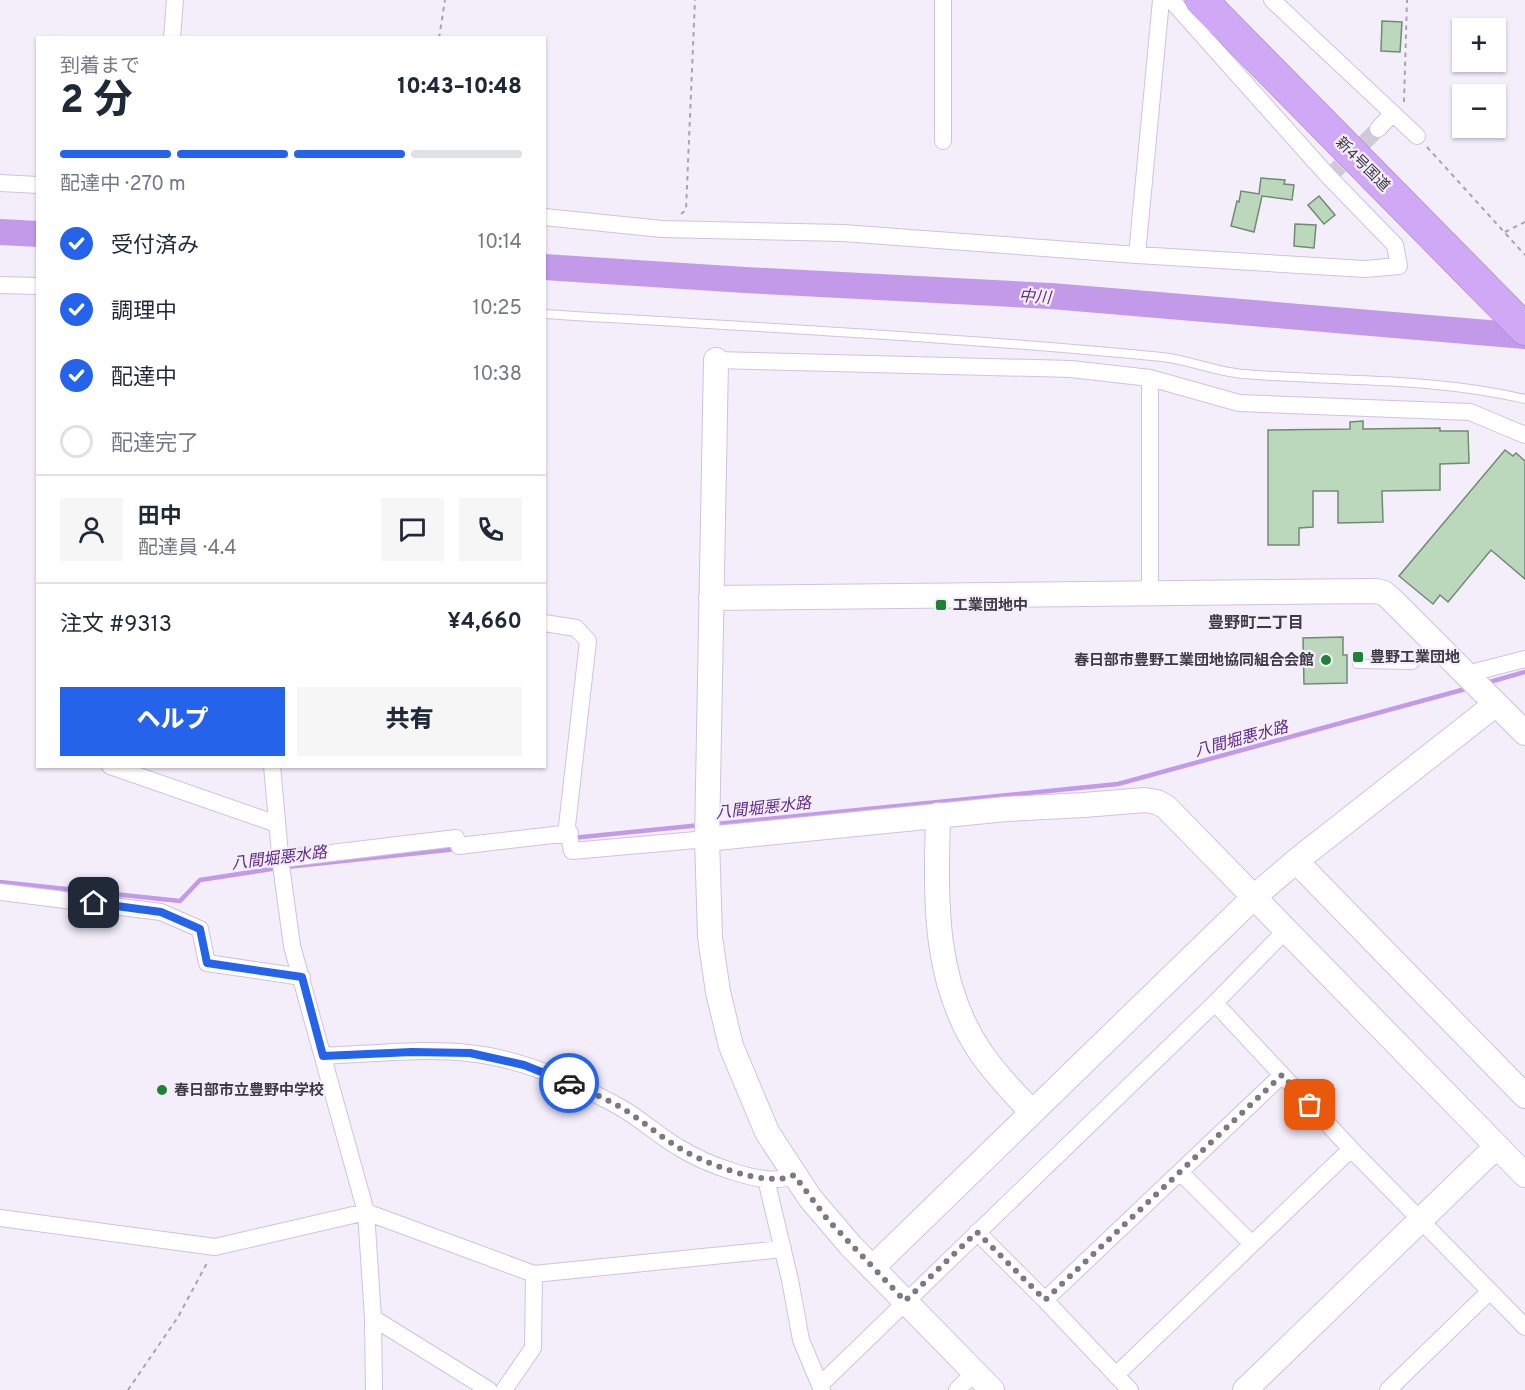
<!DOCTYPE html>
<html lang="ja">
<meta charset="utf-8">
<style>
body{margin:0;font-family:Overpass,"Noto Sans JP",sans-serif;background:#f6f6f7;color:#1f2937;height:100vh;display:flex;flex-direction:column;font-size:22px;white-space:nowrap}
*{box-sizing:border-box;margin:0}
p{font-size:20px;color:#747a83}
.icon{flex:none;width:33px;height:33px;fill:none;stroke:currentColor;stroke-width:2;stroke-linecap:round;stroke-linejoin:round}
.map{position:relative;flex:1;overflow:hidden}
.panel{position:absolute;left:36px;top:36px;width:510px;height:732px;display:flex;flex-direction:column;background:#fff;border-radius:0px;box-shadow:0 2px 4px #0004}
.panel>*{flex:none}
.buttons{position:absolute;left:1452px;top:18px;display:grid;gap:12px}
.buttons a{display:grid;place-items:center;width:54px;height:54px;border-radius:0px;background:#fff;box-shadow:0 2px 4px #0004;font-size:30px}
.pin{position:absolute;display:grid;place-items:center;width:51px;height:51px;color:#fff;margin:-26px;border-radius:12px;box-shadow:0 3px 9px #0006}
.courier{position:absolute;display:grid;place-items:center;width:60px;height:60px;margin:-30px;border:4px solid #2563eb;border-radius:50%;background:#fff;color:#222;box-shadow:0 2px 8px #0007}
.head em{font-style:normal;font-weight:800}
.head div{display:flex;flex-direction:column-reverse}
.head{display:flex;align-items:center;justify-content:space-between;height:102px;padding:0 24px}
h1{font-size:39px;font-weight:800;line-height:45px}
.bar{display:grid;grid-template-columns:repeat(4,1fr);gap:9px 6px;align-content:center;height:72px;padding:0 24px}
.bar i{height:8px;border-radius:4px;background:#e0e1e3}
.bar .on{background:#2563eb}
.bar p{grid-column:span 4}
.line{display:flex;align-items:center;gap:15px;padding:0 24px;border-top:2px solid #e0e1e3}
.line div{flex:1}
.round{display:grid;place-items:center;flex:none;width:63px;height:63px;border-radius:0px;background:#f6f6f7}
ol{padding:0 24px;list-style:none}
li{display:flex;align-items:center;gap:18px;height:66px}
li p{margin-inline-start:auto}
li .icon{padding:6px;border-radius:50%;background:#2563eb;color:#fff;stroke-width:4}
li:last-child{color:#747a83}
li i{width:33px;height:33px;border:3px solid #e0e1e3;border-radius:50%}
.cta{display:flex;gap:12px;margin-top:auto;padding:12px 24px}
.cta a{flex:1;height:69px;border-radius:0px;background:#2563eb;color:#fff;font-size:24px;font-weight:800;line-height:69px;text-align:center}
.cta a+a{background:#f6f6f7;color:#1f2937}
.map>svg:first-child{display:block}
</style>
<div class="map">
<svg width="1525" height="1390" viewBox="0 0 1525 1390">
<rect width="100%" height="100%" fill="#f4eefb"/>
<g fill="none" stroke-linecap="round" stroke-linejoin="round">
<!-- stream -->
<path stroke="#c39aea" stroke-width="4.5" d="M1486 683 1525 672
M716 824 1118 784 1469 688
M572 838 701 825
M286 867 457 849
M0 882 180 901 200 880 278 868"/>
<!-- river -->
<path stroke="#c39aea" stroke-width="26" d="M0 232 38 234
M544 267 745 280 1051 296 1525 336"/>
</g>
<!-- building -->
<path fill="#bbd8bd" stroke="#708b72" stroke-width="1.5" d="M1382 21 1402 22 1400 52 1381 51Z
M1261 178 1285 180 1284 184 1294 185 1292 200 1262 196 1254 232 1231 226 1237 201 1239 202 1241 191 1259 194Z
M1319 196 1335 215 1324 224 1308 205Z
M1295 224 1316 225 1314 248 1294 246Z
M1363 421V429L1440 428V431H1468L1469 463 1440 464V490L1382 491 1383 522 1338 523V491H1313V527L1299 528V545H1268V430L1350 429V422Z
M1505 450 1513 456 1516 453 1525 461V579L1491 550 1448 602 1440 595 1433 604 1399 576Z
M1343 637V655H1347V683L1304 684 1303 638Z"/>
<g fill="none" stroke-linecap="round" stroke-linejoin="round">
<!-- street-tunnel -->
<path stroke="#d0cad7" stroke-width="16" stroke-dasharray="16 8" stroke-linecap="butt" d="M1329 177 1378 129"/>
<!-- lane casing -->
<g stroke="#d1c1e2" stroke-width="10">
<path id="lane" d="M544 314C750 327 957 337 1162 357 1190 360 1216 372 1244 374 1338 382 1434 377 1525 399
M1357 664 1413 665 1434 644"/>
</g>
<!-- street casing -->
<g stroke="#d1c1e2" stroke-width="18">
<path id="street" d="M943 0V141
M1272 0 1417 136
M172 38 175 0
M1378 129 1393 113
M0 183 38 185
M544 217 662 229 843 233 1137 255 1365 269 1399 266 1395 245 1329 177 1171 0
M1137 255 1161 0
M0 285 38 286
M716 360 1071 369 1150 378 1239 403 1470 412 1525 435
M1150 378V594
M544 623 576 628 588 641 567 826 572 851 707 839
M1467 674 1525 659
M110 766 277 824
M272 766 281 865 292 946 366 1212 373 1318 374 1390
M281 859 456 838 459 846 570 833
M0 892 161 912 200 929 207 963 302 977
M1215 1003 1351 1149 1525 1327
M323 1056C371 1054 420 1048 468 1053 520 1058 572 1081 618 1106 639 1117 657 1135 678 1147 702 1162 767 1190 794 1175
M1180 1172 1252 1244
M766 1179 790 1280 801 1340 822 1390
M0 1218 215 1247 366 1212 534 1274 783 1249
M977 1232 1045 1300 1130 1390
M1045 1300 1282 1075
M373 1318 489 1390
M1116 1375 1351 1149
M821 1384 1215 1003 1286 930
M504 1390 533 1348 534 1274
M957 1390 975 1372
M1388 1390 1490 1291"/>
</g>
<!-- secondary casing -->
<g stroke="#d1c1e2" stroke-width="26">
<path id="secondary" d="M716 360 707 839 710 937 718 992 731 1046 767 1132 810 1198 850 1245 992 1390
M711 598 1376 591 1384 593 1391 599 1525 733
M938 815C936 898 932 981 981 1053 996 1075 1014 1093 1032 1112
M707 839 1006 809 1084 805 1145 800 1157 802 1166 807 1525 1175
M1296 861 1525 1096
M872 1268 1254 897 1296 861 1496 704
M1245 1390 1497 1146"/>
</g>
<!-- highway casing -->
<g stroke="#9d82b8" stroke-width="33">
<path id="highway" d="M1201 0 1525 329"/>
</g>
<!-- path -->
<path stroke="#a9a3b0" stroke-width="2" stroke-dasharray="4.5 4.5" stroke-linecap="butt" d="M439 38 445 0
M1404 102 1407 0
M1427 147 1525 255
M681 214 686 210 695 0
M1505 232 1525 222
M128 1390 178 1317 207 1263"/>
<!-- lane -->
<use href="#lane" stroke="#fff" stroke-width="8"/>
<!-- street -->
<use href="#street" stroke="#fff" stroke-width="16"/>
<!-- secondary -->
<use href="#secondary" stroke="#fff" stroke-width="24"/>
<!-- highway -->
<use href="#highway" stroke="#cfa9f5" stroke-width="32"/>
</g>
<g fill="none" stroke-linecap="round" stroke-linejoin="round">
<!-- done -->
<path stroke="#7e7885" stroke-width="6" stroke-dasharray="0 10.8" d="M569 1083C586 1090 604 1098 620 1107 639 1118 657 1134 676 1146 700 1162 768 1189 794 1175L828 1220 905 1301 977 1232 1045 1300 1282 1075 1310 1105"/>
<!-- route -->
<path stroke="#2563eb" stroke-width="8" d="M94 903 161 912 200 929 207 963 302 977 323 1056 412 1052 470 1053 524 1065 569 1083"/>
</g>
<!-- markers -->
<g fill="#1c8236" stroke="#f4eefb" stroke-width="2">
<rect x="935" y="599" width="12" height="12" rx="3"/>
<rect x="1352" y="651" width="12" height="12" rx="3"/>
<circle cx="1326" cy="660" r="6"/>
<circle cx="162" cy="1090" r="6"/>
</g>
<g text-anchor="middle" stroke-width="4.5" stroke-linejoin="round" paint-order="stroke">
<!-- street labels -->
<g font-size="15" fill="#3f3946" stroke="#f4eefb">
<text transform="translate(1363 164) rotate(45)" y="5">新4号国道</text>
</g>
<!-- poi labels -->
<g font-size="15" font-weight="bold" fill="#3f3946" stroke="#f4eefb" text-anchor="start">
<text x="953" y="610">工業団地中</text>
<text x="1370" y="662">豊野工業団地</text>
<text x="1314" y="665" text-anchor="end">春日部市豊野工業団地協同組合会館</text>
<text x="174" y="1095">春日部市立豊野中学校</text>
</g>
<!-- water labels -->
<g font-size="16" font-style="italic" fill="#5f2b86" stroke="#f4eefb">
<text transform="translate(1035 296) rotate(4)" y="6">中川</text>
<text transform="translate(1241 738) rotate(-15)" y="6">八間堀悪水路</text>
<text transform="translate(763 807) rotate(-6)" y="6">八間堀悪水路</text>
<text transform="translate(279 857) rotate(-7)" y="6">八間堀悪水路</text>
</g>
<!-- neighbourhood labels -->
<g font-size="16" font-weight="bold" fill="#3f3946" stroke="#f4eefb">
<text x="1256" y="628">豊野町二丁目</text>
</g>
</g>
</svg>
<div class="buttons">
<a>+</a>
<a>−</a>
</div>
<div class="pin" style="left:1310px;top:1105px;background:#ea580c"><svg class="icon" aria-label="bag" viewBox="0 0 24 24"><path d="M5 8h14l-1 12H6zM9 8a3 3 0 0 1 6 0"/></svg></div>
<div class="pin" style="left:94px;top:903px;background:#1f2937"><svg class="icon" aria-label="home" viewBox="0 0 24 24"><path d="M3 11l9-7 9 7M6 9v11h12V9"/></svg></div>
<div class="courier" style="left:569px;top:1083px"><svg class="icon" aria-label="car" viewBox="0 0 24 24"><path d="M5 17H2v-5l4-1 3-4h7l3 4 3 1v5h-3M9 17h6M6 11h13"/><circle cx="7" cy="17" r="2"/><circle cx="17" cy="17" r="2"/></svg></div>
<section class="panel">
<div class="head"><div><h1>2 分</h1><p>到着まで</p></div><em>10:43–10:48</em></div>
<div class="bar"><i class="on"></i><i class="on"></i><i class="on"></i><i></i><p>配達中 · 270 m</p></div>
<ol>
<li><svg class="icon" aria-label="check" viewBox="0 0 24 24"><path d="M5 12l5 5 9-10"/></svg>受付済み<p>10:14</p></li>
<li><svg class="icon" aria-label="check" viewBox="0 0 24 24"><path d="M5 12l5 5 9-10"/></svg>調理中<p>10:25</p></li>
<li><svg class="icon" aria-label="check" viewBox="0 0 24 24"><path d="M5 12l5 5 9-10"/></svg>配達中<p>10:38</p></li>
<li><i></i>配達完了</li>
</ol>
<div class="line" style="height:108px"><a class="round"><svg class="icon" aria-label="person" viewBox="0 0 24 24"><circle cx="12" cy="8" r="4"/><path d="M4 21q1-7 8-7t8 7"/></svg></a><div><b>田中</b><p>配達員 · 4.4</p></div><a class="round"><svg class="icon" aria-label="chat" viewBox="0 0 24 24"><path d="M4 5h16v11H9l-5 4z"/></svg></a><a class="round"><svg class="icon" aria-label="phone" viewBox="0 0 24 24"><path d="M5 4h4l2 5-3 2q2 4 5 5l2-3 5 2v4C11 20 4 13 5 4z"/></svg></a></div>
<div class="line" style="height:78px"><div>注文 #9313</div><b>¥4,660</b></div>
<div class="cta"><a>ヘルプ</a><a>共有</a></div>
</section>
</div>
